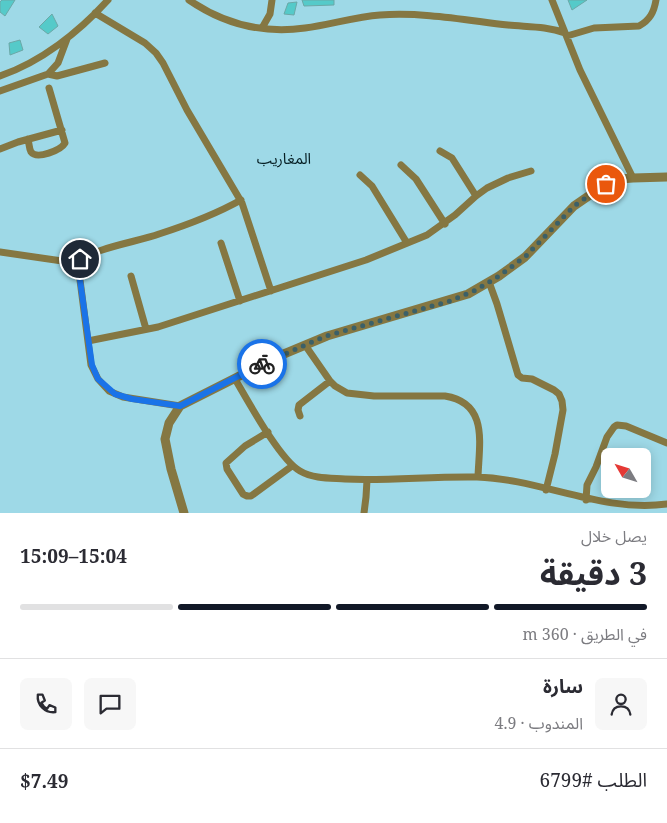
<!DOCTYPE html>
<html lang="ar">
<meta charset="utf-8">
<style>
body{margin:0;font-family:"Noto Serif","Noto Sans Arabic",serif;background:#f7f7f7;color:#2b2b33;direction:rtl;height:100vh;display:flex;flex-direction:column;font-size:19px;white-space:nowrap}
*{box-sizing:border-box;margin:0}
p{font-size:16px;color:#7c7c81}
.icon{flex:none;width:28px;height:28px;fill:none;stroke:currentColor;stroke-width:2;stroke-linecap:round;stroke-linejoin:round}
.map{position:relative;height:513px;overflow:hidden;direction:ltr}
.panel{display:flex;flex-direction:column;background:#fff;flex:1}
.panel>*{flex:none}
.needle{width:32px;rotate:309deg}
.buttons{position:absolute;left:601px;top:448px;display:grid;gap:10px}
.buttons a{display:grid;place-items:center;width:50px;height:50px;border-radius:8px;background:#fff;box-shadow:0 2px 12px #0003;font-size:25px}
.pin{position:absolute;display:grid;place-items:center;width:42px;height:42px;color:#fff;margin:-21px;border:2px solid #fff;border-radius:50%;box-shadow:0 1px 5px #0007}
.courier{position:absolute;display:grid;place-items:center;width:50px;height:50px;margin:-25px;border:4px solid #1a73e8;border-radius:50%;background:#fff;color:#222;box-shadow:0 1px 6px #0007}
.summary em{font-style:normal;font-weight:700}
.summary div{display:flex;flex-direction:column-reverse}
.summary{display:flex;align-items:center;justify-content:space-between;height:85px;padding:0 20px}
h1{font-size:32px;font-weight:700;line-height:38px}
.bar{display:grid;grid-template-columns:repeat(4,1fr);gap:8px 5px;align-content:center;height:60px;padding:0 20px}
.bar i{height:6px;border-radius:4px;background:#e1e1e2}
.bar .on{background:#111827}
.bar p{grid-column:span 4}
.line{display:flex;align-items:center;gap:12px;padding:0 20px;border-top:1px solid #e1e1e2}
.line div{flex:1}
.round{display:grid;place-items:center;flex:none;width:52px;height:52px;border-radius:8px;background:#f7f7f7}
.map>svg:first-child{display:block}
</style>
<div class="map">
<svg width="667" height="513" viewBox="0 0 667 513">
<rect width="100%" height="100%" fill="#9ed9e7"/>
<!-- building -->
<path fill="#55cac9" stroke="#6ba8a7" d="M2 0H15L5 16 0 12V2Z
M302 0H334V5L304 6Z
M568 0H587L572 10Z
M297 2 294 15 284 14 288 3Z
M52 14 58 26 48 34 39 27Z
M20 40 23 50 10 55 9 43Z"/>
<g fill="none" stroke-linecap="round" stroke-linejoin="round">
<!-- minor -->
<path stroke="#857742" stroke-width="7" d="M189 0C224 24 262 34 305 28 330 25 354 17 380 15 423 12 465 20 508 25 528 27 546 26 565 33
M552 0 580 70 633 178
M95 13 145 43 156 53 163 63 187 110 242 203 271 291
M262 28 270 14 272 0
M567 36 594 28 639 26C650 20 654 12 656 0
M48 74 57 76 105 63
M0 76C41 62 79 32 108 0
M0 91 48 74 58 63 67 39
M28 139C29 143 29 148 31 152 37 160 61 150 65 143L49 88
M0 149 18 142 62 130
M440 151 452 158 476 196
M401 165 416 179 445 224
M360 175 372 186 407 243
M221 243 240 301
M0 252 76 263 80 280 91 365 98 379 109 391 123 397 180 406
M76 263C93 248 137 242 159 234 187 225 216 214 241 200
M131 276 146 329
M489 282 497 304 518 375 522 378 532 379 554 390 559 394 562 401 563 410 555 454 546 490
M88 341 158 327 366 260 427 235 455 215 476 196 487 188 508 178 531 171
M305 345 330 381 335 386 347 393 374 396H445C489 403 479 444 478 477
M235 379C248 401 280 460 300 471 314 479 330 478 345 479 389 481 433 476 477 477 541 479 602 513 667 504
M300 416 298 410 299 405 330 381
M268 432 245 446 226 463 227 469 243 494 247 496H251L292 466
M586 500 587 485 596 467 607 437 614 427 617 425 626 426 667 443
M364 513 366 497 367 480"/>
<!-- tertiary -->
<path stroke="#857742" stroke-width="9" d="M184 513 171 469 165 439 169 423 180 406 279 356 327 336 468 294 499 276 525 257 574 206 606 184 620 179 633 178 667 177"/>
</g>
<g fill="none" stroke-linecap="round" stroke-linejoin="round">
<!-- done -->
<path stroke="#3b6068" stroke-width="5" stroke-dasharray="0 9" d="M262 364 326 336 450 301 476 290 499 276 526 256 574 206 606 184"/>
<!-- route -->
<path stroke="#1a73e8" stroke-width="6" d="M80 259 76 263 80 280 92 365 98 379 115 394 132 399 180 406 262 364"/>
</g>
<g text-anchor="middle" stroke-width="4" stroke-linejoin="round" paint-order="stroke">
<!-- neighbourhood labels -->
<g font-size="15" fill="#061f24" stroke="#9ed9e7">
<text x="284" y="164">المغاريب</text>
</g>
</g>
</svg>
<div class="buttons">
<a><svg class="needle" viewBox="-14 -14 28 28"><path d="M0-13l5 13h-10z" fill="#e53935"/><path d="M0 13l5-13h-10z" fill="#7c7c81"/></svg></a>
</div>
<div class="pin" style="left:606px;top:184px;background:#ea580c"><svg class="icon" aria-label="bag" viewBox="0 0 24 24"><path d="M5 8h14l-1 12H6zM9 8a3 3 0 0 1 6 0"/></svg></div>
<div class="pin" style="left:80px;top:259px;background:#1f2937"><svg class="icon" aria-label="home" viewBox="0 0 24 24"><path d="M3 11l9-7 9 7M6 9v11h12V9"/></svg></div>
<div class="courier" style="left:262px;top:364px"><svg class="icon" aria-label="bike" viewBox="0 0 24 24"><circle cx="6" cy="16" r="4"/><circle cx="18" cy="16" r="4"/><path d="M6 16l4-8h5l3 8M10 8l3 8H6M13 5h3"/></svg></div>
</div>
<section class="panel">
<div class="summary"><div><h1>3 دقيقة</h1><p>يصل خلال</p></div><em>15:04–15:09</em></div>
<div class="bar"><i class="on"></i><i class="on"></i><i class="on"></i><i></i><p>في الطريق · 360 m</p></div>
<div class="line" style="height:90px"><a class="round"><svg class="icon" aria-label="person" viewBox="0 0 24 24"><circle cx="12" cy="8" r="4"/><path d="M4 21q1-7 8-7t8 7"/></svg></a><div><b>سارة</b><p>المندوب · 4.9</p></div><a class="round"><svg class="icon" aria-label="chat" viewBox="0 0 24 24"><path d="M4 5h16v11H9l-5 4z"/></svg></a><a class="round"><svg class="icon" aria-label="phone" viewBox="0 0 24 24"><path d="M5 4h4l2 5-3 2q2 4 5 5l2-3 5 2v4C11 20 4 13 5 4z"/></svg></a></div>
<div class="line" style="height:65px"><div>الطلب #6799</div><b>$7.49</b></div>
</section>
